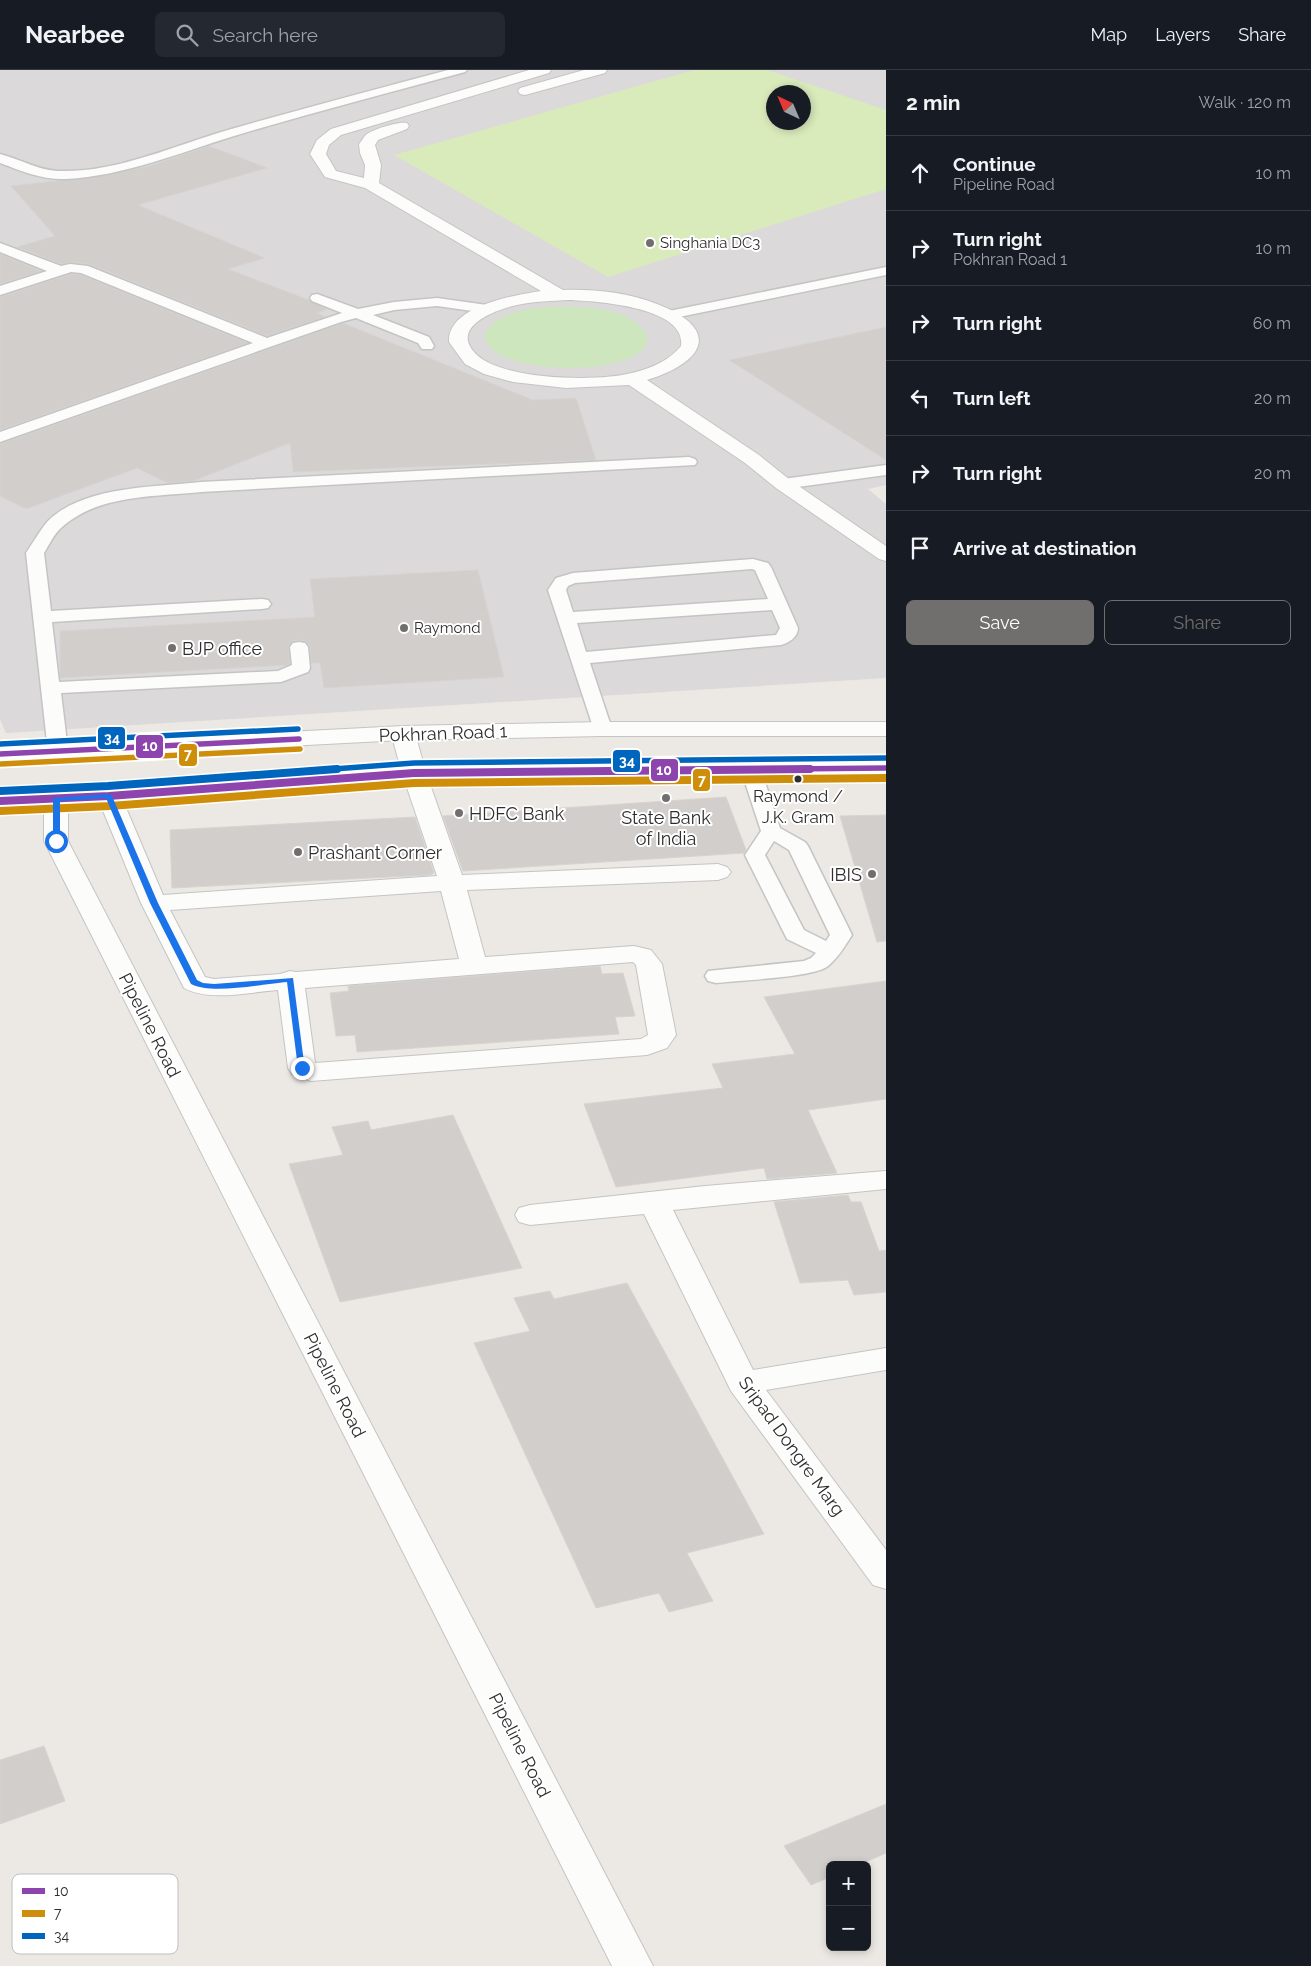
<!DOCTYPE html>
<meta charset="utf-8">
<style>
body{margin:0;font-family:Raleway,sans-serif;background:#242831;color:#f1f3f6}
.controls{position:absolute;right:15px;bottom:15px;display:grid;overflow:hidden;border-radius:8px;box-shadow:0 2px 8px #0003}
.controls button{width:45px;height:45px;display:grid;place-items:center;padding:0;border:0;border-bottom:1px solid #363941;background:#171b24;color:#f1f3f6;font:25px sans-serif}
.compass{position:absolute;left:766px;top:15px;width:45px;height:45px;border-radius:50%;background:#171b24;box-shadow:0 2px 8px #0003;rotate:316deg}
.stop{position:absolute;width:15px;height:15px;margin:-11px;border:4px solid #1a73e8;border-radius:50%;background:#fff}
.stop.end{background:#1a73e8;border-color:#fff;box-shadow:0 1px 5px #0008}
.list{margin:0;padding:0;list-style:none}
h2{display:flex;justify-content:space-between;align-items:center;height:65px;margin:0;padding:0 20px;font-size:21px}
h2 small{font-size:16px;font-weight:400;color:#9ea1a6}
.list li{display:grid;grid-template-columns:32px 1fr auto;gap:15px;align-items:center;box-sizing:border-box;height:75px;padding:0 20px;border-top:1px solid #363941}
.list b{display:block;font-size:19px;white-space:nowrap}
.list p{margin:0;font-size:16px;white-space:nowrap;color:#9ea1a6}
.list em{font-size:16px;font-style:normal;color:#9ea1a6}
.actions{display:flex;gap:10px;padding:15px 20px}
.actions a{flex:1;padding:11px 0;border:1px solid #706f6e;border-radius:8px;text-align:center;font-size:18px;color:#706f6e}
.actions .main{background:#706f6e;color:#fff}
.icon{flex:none;width:28px;height:28px;fill:none;stroke:currentColor;stroke-width:2;stroke-linecap:round;stroke-linejoin:round}
.map{position:relative;flex:none;width:886px;height:1896px;overflow:hidden}
header{display:flex;align-items:center;gap:30px;box-sizing:border-box;height:70px;padding:0 25px;background:#171b24;border-bottom:1px solid #363941}
header strong{font-size:24px}
nav{display:flex;gap:28px;margin-inline-start:auto;font-size:18px}
.search{width:350px;height:45px;background:#242831;display:flex;align-items:center;gap:12px;box-sizing:border-box;padding:0 18px;border-radius:8px;color:#9ea1a6;font-size:19px}
main{display:flex}
aside{flex:1;background:#171b24}
.map>svg:first-child{display:block}
.industrial{fill:#dcd9db;fill-rule:evenodd}
.green{fill:#cee6be}
.pitch{fill:#d9eabb;fill-rule:evenodd}
.building{fill:#d1cecb;stroke:#d7d4d0}
.lines{fill:none;stroke-linecap:round;stroke-linejoin:round}
.service-casing{stroke:#c5c4c5;stroke-width:3}
.minor-casing{stroke:#c5c4c5;stroke-width:2}
.tertiary-casing{stroke:#c5c4c5;stroke-width:2}
.secondary-casing{stroke:#c5c4c5;stroke-width:2}
.service{fill:#fcfcfb;fill-rule:evenodd}
.minor{fill:#fcfcfb;fill-rule:evenodd}
.tertiary{fill:#fcfcfb;fill-rule:evenodd}
.secondary{fill:#fcfcfb;fill-rule:evenodd}
.bus-1-far1-casing{stroke:#fff;stroke-width:9}
.bus-1-casing{stroke:#fff;stroke-width:11}
.bus-2-far1-casing{stroke:#fff;stroke-width:9}
.bus-2-casing{stroke:#fff;stroke-width:11}
.bus-3-far1-casing{stroke:#fff;stroke-width:9}
.bus-3-casing{stroke:#fff;stroke-width:11}
.bus-1-far1{stroke:#8e44ad;stroke-width:5.5}
.bus-1{stroke:#8e44ad;stroke-width:8}
.bus-2-far1{stroke:#cf8e09;stroke-width:5.5}
.bus-2{stroke:#cf8e09;stroke-width:8}
.bus-3-far1{stroke:#0065bd;stroke-width:5.5}
.bus-3{stroke:#0065bd;stroke-width:8}
.route{fill:#1a73e8}
.poi-dot{fill:#706f6e;stroke:#fff;stroke-width:2}
.bus-dot{fill:#2e2e2e;stroke:#fff;stroke-width:2}
.labels{text-anchor:middle;dominant-baseline:central;stroke-width:4;stroke-linejoin:round;paint-order:stroke}
.far-poi-label{font-size:15px;fill:#2e2e2e;stroke:#fff;text-anchor:start}
.bus-label{font-size:17px;fill:#2e2e2e;stroke:#fff}
.poi-label{font-size:18px;fill:#2e2e2e;stroke:#fff;text-anchor:start}
.street-label{font-size:18px;fill:#2e2e2e;stroke:#fff}
.key{fill:#fff;stroke:#c0c0c0;stroke-width:1}
.key-label{font-size:14px;fill:#2e2e2e}
.line-badge{stroke:#fff;stroke-width:2}
.badge-label{font-size:14px;text-anchor:middle;font-weight:bold;fill:#fff}
</style>
<header>
<strong>Nearbee</strong>
<div class="search"><svg class="icon" aria-label="search" viewBox="0 0 24 24"><circle cx="10" cy="10" r="6"/><path d="M15 15l6 6"/></svg>Search here</div>
<nav><a>Map</a><a>Layers</a><a>Share</a></nav>
</header>
<main>
<div class="map">
<svg width="886" height="1896" viewBox="0 0 886 1896">
<rect width="100%" height="100%" fill="#ece8e4"/>
<path class="industrial" d="M0,0H886V415L868,419L886,434V608L6,663L0,649ZM774,22H804V52H774Z"/>
<path class="green" d="M566,236C594,238 634,239 648,267C647,270 646,276 644,278C622,306 510,304 489,276C487,274 485,269 484,266C497,237 539,238 566,236Z"/>
<path class="pitch" d="M694,0H767L886,40V119L608,207L394,85ZM774,22H804V52H774Z"/>
<path class="building" d="M209,76L267,98L138,135L265,188L228,199L309,230L327,239L317,243L325,247L267,266L89,194L70,192L61,194L17,177L55,166L11,116L109,105L152,95Z
M0,184L41,201L0,214Z
M71,204L81,205L248,273L0,360V227Z
M343,253L533,330L576,328L596,390L293,402L290,373L193,411L168,413L137,398L26,439L0,426V374Z
M886,257V390L729,290Z
M478,500L504,607L324,618L320,593H311L310,576L305,571L299,570L293,571L288,576L290,594L288,595L60,608V561L315,547L310,509Z
M726,727L746,780L744,783L463,801L443,746Z
M886,745V871L877,872L840,746Z
M415,747L434,803L429,805L172,818L170,760Z
M600,896L602,904L623,903L635,946L615,947L619,964L357,982L355,965L336,966L330,923L349,921L348,916Z
M886,911V1029L808,1040L837,1103L767,1109L764,1098L616,1117L584,1034L723,1018L712,994L795,984L764,927Z
M453,1045L522,1198L340,1232L289,1094L343,1085L332,1057L368,1051L371,1060Z
M848,1125L851,1132H861L879,1181L886,1180V1222L854,1225L848,1210L800,1213L774,1132Z
M627,1213L764,1464L687,1483L713,1531L669,1542L659,1523L596,1538L474,1273L530,1261L514,1228L550,1221L554,1229Z
M44,1676L65,1731L0,1754V1690Z
M886,1734V1783L859,1795H830V1807L811,1815L784,1776Z"/>
<g class="lines">
<defs>
<path id="service" d="M448,0H467L465,2C388,23 311,43 234,66C179,83 124,106 66,109C43,110 21,101 0,93V84C20,89 37,100 58,101C116,103 173,76 228,60C301,39 374,20 448,0Z
M0,173L61,196L70,194L88,196L267,268L342,243L312,231L310,228L312,225L317,224L358,239L394,232L437,228L487,235L492,236L494,239L492,242L487,243L437,236L394,240L373,245L429,267L434,276L432,279H422L418,273L356,248L341,252L0,372V362L253,273L81,203L71,202L0,225V216L47,201L0,182Z
M886,197V205L669,249L664,248L662,245L664,242L669,241Z
M689,387L695,389L697,392L695,395L201,422C155,427 98,424 61,458C54,464 49,475 44,483L51,541L262,529L268,530L271,534L268,538L262,539L52,552L59,612L278,601L292,595L290,577L293,573L299,572L305,573L308,577L310,598L308,602L281,612L61,623L68,681L65,685L58,687L51,685L48,681L26,483C33,473 40,460 48,451C83,416 155,417 201,412Z
M886,395V405L783,419L777,417L775,414L777,411L783,409Z
M753,489L768,493L771,497L798,558C798,567 789,573 781,575L590,593L612,659L609,663L602,665L595,663L548,520L556,508L573,503ZM752,499L755,500L768,529L573,542L566,520L568,516L575,513ZM772,540L780,558L776,565L586,582L577,553Z
M751,694L758,696L761,700L780,758L805,772L808,776L852,865C845,876 838,888 828,896C813,908 738,910 716,913L708,911L705,906L708,901L804,891L811,888L816,883L787,869L745,785L761,761L741,700L744,696ZM774,771L789,780L830,865L826,871L804,860L765,785Z"/>
<path id="minor" d="M403,656L411,658L415,663L426,703L462,805L718,794L727,797L731,802L727,807L718,810L467,820L485,887L634,876L651,880L662,894L676,965L667,978L647,985L311,1011L292,1004L288,998L278,920C250,922 209,932 184,918L141,833L97,726L100,721L109,719L118,721L121,726L163,825L437,806L402,703L391,663L395,658ZM441,821L459,889L296,902L290,901L280,904L214,909L205,907L170,840ZM633,892L636,895L648,965L641,969L315,993L305,918Z
M56,722L65,724L68,729V771L653,1896H612L44,771V729L47,724Z
M886,1101V1119L673,1140L753,1300L886,1278V1300L766,1320L886,1480V1519L873,1515L731,1321L644,1144L530,1155L519,1152L515,1145L519,1138L530,1135L705,1116Z"/>
<path id="tertiary" d="M529,0H551L549,3L341,65L329,75L326,84L336,101L364,108L365,95L360,83L359,74C362,71 364,66 367,64C374,59 399,51 407,53L409,56L407,59L378,70L375,75L381,95L379,113L563,220C594,219 629,223 657,234C724,260 703,293 647,310L759,385L790,410L886,476V491L879,489L776,418L745,393L629,315L566,318L513,312L484,304L465,294L449,272C447,236 515,225 541,221L365,118L325,107L310,84L317,70L331,59ZM569,230C596,231 687,237 681,276C670,290 650,299 632,303C598,312 504,310 477,285C448,258 494,240 517,235C534,231 552,231 569,230Z
M584,0H607L605,3L525,25L520,24L518,21L520,18Z"/>
<path id="secondary" d="M602,652H886V666H602L403,670L0,691V677L403,656Z
M886,691V705L414,710L109,733L0,738V724L109,719L414,696Z"/>
</defs>
<use href="#service" class="service-casing"/>
<use href="#minor" class="minor-casing"/>
<use href="#tertiary" class="tertiary-casing"/>
<use href="#secondary" class="secondary-casing"/>
<use href="#service" class="service"/>
<use href="#minor" class="minor"/>
<use href="#tertiary" class="tertiary"/>
<use href="#secondary" class="secondary"/>
<defs>
<path id="bus-1-far1" d="M0,684L299,669
M692,700L886,698"/>
<path id="bus-1" d="M0,731L109,726L414,703L810,699"/>
<path id="bus-2-far1" d="M1,694L300,679"/>
<path id="bus-2" d="M0,741L110,736L414,713L886,708"/>
<path id="bus-3-far1" d="M0,674L298,659
M320,700L414,693L886,688"/>
<path id="bus-3" d="M0,721L108,716L337,699"/>
</defs>
<use href="#bus-1-far1" class="bus-1-far1-casing"/>
<use href="#bus-1" class="bus-1-casing"/>
<use href="#bus-2-far1" class="bus-2-far1-casing"/>
<use href="#bus-2" class="bus-2-casing"/>
<use href="#bus-3-far1" class="bus-3-far1-casing"/>
<use href="#bus-3" class="bus-3-casing"/>
<use href="#bus-1-far1" class="bus-1-far1"/>
<use href="#bus-1" class="bus-1"/>
<use href="#bus-2-far1" class="bus-2-far1"/>
<use href="#bus-2" class="bus-2"/>
<use href="#bus-3-far1" class="bus-3-far1"/>
<use href="#bus-3" class="bus-3"/>
</g>
<path class="route" d="M109,724L112,726L158,833L197,910L203,913L214,914L293,908L305,1000L298,998L287,912C262,914 212,925 191,914L150,833L106,728L60,731V771L53,772V728Z"/>
<g class="poi-dot">
<circle cx="650" cy="173" r="5"/>
<circle cx="404" cy="558" r="5"/>
<circle cx="172" cy="578" r="5"/>
<circle cx="666" cy="728" r="5"/>
<circle cx="459" cy="743" r="5"/>
<circle cx="298" cy="782" r="5"/>
<circle cx="872" cy="804" r="5"/>
</g>
<circle class="bus-dot" cx="798" cy="709" r="4.5"/>
<g class="labels">
<g class="far-poi-label">
<text x="660" y="173">Singhania DC3</text>
<text x="414" y="558">Raymond</text>
</g>
<g class="bus-label">
<text x="798" y="726">Raymond /<tspan x="798" dy="21">J.K. Gram</tspan></text>
</g>
<g class="poi-label">
<text x="182" y="578">BJP office</text>
<text x="469" y="743">HDFC Bank</text>
<text x="666" y="747" text-anchor="middle">State Bank<tspan x="666" dy="21">of India</tspan></text>
<text x="308" y="782">Prashant Corner</text>
<text x="862" y="804" text-anchor="end">IBIS</text>
</g>
<g class="street-label">
<text transform="translate(443 663) rotate(-2)">Pokhran Road 1</text>
<text transform="translate(150 955) rotate(63)">Pipeline Road</text>
<text transform="translate(335 1315) rotate(63)">Pipeline Road</text>
<text transform="translate(792 1376) rotate(54)">Sripad Dongre Marg</text>
<text transform="translate(520 1675) rotate(63)">Pipeline Road</text>
</g>
</g>
<rect x="12" y="1804" width="166" height="80" rx="8" class="key"/>
<rect x="22" y="1818" width="23" height="6" fill="#8e44ad"/>
<rect x="22" y="1840" width="23" height="7" fill="#cf8e09"/>
<rect x="22" y="1863" width="23" height="6" fill="#0065bd"/>
<g class="key-label">
<text x="54" y="1826">10</text>
<text x="54" y="1848">7</text>
<text x="54" y="1871">34</text>
</g>
<g class="line-badge">
<rect x="97" y="656" width="29" height="24" rx="5" fill="#0065bd"/>
<rect x="135" y="664" width="29" height="25" rx="5" fill="#8e44ad"/>
<rect x="178" y="673" width="20" height="24" rx="5" fill="#cf8e09"/>
<rect x="612" y="679" width="29" height="24" rx="5" fill="#0065bd"/>
<rect x="650" y="688" width="29" height="24" rx="5" fill="#8e44ad"/>
<rect x="692" y="698" width="19" height="24" rx="5" fill="#cf8e09"/>
</g>
<g class="badge-label">
<text x="112" y="673">34</text>
<text x="150" y="681">10</text>
<text x="188" y="689">7</text>
<text x="627" y="696">34</text>
<text x="664" y="705">10</text>
<text x="702" y="715">7</text>
</g>
</svg>
<div class="controls">
<button>+</button>
<button>−</button>
</div>
<svg class="compass" viewBox="-18 -18 36 36"><path d="M0-13l5 13h-10z" fill="#e53935"/><path d="M0 13l5-13h-10z" fill="#9ea1a6"/></svg>
<div class="stop" style="left:56px;top:771px"></div>
<div class="stop end" style="left:302px;top:998px"></div>
</div>
<aside>
<h2>2 min<small>Walk · 120 m</small></h2>
<ul class="list">
<li><svg class="icon" aria-label="ahead" viewBox="0 0 24 24"><path d="M12 20V5M6 11l6-6 6 6"/></svg><div><b>Continue</b><p>Pipeline Road</p></div><em>10 m</em></li>
<li><svg class="icon" aria-label="right" viewBox="0 0 24 24"><path d="M7 20v-9h11M14 6l5 5-5 5"/></svg><div><b>Turn right</b><p>Pokhran Road 1</p></div><em>10 m</em></li>
<li><svg class="icon" aria-label="right" viewBox="0 0 24 24"><path d="M7 20v-9h11M14 6l5 5-5 5"/></svg><div><b>Turn right</b></div><em>60 m</em></li>
<li><svg class="icon" aria-label="left" viewBox="0 0 24 24"><path d="M17 20v-9H6M10 6l-5 5 5 5"/></svg><div><b>Turn left</b></div><em>20 m</em></li>
<li><svg class="icon" aria-label="right" viewBox="0 0 24 24"><path d="M7 20v-9h11M14 6l5 5-5 5"/></svg><div><b>Turn right</b></div><em>20 m</em></li>
<li><svg class="icon" aria-label="arrive" viewBox="0 0 24 24"><path d="M6 21V4h12l-3 4 3 4H6"/></svg><div><b>Arrive at destination</b></div></li>
</ul>
<div class="actions"><a class="main">Save</a><a>Share</a></div>
</aside>
</main>
